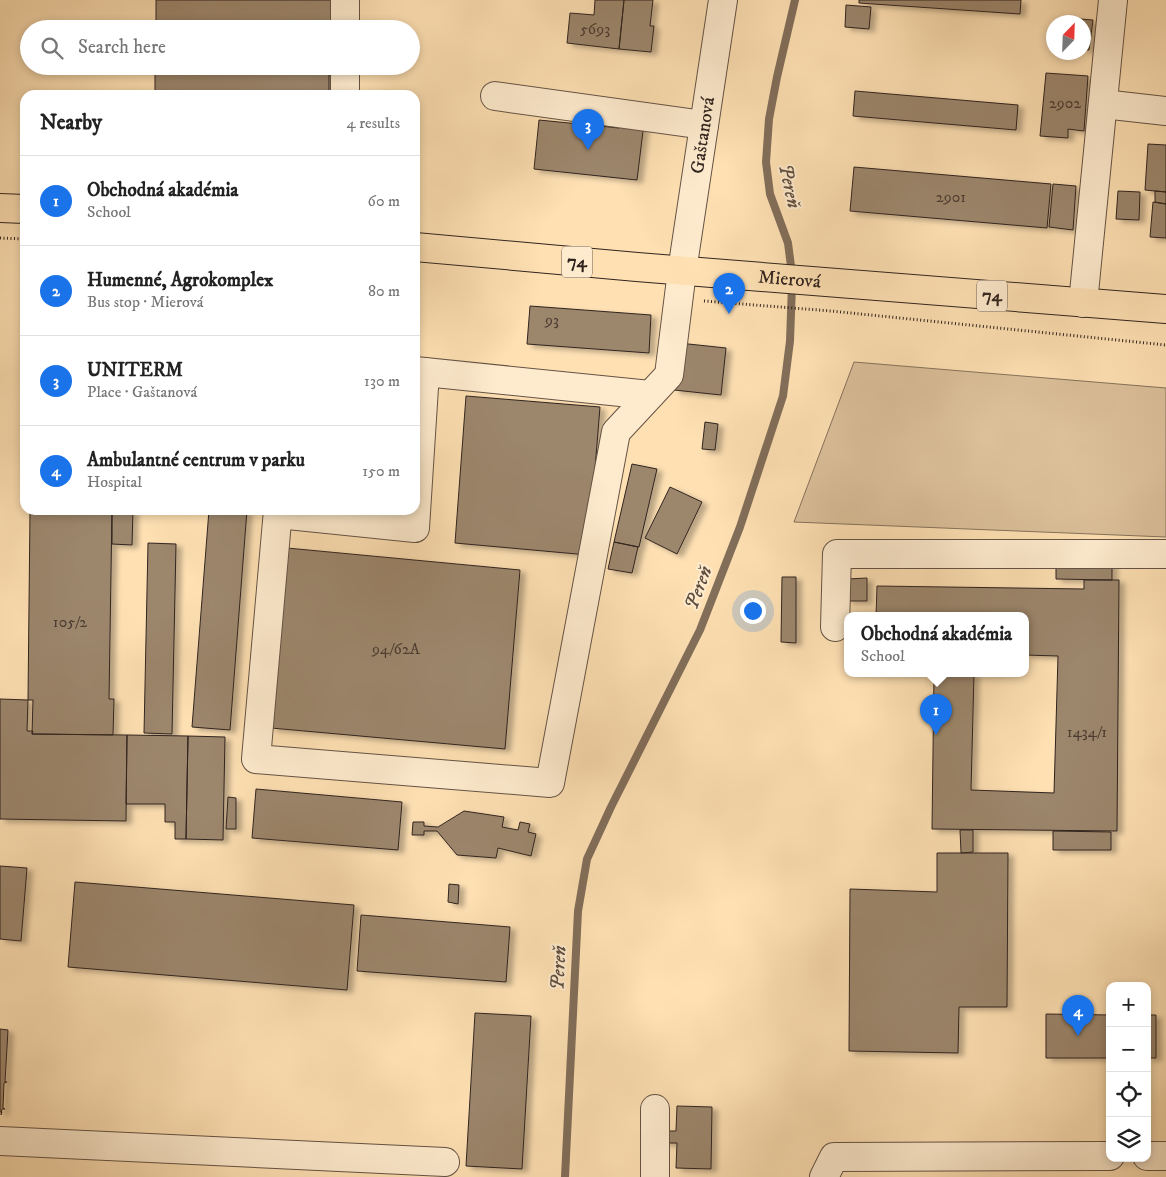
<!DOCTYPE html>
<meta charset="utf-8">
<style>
body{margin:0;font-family:"IM FELL DW Pica",serif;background:#f2f2f2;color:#222}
.controls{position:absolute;right:15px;bottom:15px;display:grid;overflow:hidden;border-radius:10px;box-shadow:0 2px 8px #0003}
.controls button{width:45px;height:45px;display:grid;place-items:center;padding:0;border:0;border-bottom:1px solid #e0e0e0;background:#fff;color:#222;font:25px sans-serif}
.compass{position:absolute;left:1046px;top:15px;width:45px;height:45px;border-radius:50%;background:#fff;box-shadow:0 2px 8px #0003;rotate:23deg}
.you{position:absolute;left:752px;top:610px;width:18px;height:18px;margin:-12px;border:4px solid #fff;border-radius:50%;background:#1a73e8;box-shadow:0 0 0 8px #1a73e833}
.badge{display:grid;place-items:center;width:32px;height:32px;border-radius:50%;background:#1a73e8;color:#fff;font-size:16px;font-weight:700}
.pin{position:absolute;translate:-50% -41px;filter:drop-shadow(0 1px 2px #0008)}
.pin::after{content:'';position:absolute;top:26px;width:18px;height:15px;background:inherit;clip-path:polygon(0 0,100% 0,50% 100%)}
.popup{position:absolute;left:844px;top:612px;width:185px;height:65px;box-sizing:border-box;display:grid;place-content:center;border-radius:10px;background:#fff;filter:drop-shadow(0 1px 4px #0005);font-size:16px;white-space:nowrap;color:#767676}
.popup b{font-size:19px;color:#222}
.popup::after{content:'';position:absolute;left:50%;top:100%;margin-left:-10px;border:10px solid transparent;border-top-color:#fff}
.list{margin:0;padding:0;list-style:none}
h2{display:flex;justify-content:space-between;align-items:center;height:65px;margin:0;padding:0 20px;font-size:21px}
h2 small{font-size:16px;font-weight:400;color:#767676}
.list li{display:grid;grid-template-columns:32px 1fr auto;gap:15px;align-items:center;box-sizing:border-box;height:90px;padding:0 20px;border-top:1px solid #e0e0e0}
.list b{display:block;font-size:19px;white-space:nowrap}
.list p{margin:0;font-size:16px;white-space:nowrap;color:#767676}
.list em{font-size:16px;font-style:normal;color:#767676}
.icon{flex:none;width:28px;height:28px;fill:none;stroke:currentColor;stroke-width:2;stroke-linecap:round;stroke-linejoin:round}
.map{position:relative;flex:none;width:1166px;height:1177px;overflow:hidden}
.search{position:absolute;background:#fff;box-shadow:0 2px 8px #0003;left:20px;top:20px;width:400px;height:55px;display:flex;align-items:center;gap:12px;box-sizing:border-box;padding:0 18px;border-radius:28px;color:#767676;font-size:19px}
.panel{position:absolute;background:#fff;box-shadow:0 2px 8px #0003;left:20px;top:90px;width:400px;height:425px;border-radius:15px}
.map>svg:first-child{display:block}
.green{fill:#dbc09a;stroke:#86725c}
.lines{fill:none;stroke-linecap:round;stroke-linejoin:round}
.stream{stroke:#826e5a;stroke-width:8}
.building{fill:#9c866c;stroke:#31241f;filter:url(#shadow)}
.minor-casing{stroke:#645344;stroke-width:30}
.major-casing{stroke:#31241f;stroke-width:30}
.path{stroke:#31241f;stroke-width:3;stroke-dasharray:1 2.5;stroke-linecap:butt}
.minor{stroke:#feebce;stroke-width:28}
.major{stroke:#fee0b3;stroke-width:28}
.labels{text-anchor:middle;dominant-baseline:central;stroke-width:4;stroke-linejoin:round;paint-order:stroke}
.number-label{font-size:16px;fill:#4c3c32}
.shield{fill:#feebce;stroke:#6e6054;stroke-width:1}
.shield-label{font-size:18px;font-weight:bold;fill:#31241f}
.street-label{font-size:19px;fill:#31241f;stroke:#feebce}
.water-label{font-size:20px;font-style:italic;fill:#604f41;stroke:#feebce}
</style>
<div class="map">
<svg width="1166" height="1177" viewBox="0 0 1166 1177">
<defs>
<filter id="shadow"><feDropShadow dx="5.5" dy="3" stdDeviation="2.5" flood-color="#0004"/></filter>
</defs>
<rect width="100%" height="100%" fill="#fee0b3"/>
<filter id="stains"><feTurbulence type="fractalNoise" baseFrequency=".004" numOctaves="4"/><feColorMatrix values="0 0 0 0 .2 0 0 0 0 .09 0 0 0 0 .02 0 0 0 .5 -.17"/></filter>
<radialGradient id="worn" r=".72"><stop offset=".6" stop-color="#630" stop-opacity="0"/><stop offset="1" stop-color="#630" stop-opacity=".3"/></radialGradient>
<path class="green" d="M854,362L1166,388V537L794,522Z"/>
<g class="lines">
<path class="stream" d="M792,274L788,243L770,194L766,162L769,119L777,77L795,0
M565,1177L578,911L587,859L611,807L700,630L740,527L783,396L790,341L792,285"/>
</g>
<path class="building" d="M156,0H335L334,29H156Z
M595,0H624L619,49L567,43L570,13L594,15Z
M624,0H653L650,26H654L651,52L619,49Z
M859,0H1021L1020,14L859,3Z
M846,5L871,7L869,29L845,27Z
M1067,18L1093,20L1089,50H1084V22H1067Z
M155,66H334V74L329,75V94L334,95H155Z
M1046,73L1088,76L1084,131L1068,129V138L1040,136Z
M855,91L1018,105L1016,130L853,116Z
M539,120L619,128L620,121L644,123L637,180L534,169Z
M1148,144L1166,145V192L1145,190Z
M854,167L1051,184L1047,228L850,211Z
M1053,184L1076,186L1073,230L1049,227Z
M1118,191L1140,192L1139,220L1116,219Z
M1155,191L1166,192V204L1155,202Z
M1153,202L1166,204V238L1150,237Z
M530,306L651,315L649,353L527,344Z
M679,343L726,348L721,395L674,390Z
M466,396L600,407L588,555L455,543Z
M705,422L718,424L715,450L702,449Z
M632,464L657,469L639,547L614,542Z
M670,487L702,502L677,554L645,538Z
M30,510H112L109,699H114L113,735L32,734L33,700H28Z
M112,510H133L132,545L112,544Z
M209,510H247L230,730L192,727Z
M614,542L638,547L632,573L608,569Z
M148,543L176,544L172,734L144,733Z
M287,548L520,570L505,749L271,728Z
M1056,559L1112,560V580L1056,579Z
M782,577H796V643L781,642Z
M867,578V601H847V579Z
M1084,580H1119L1117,831L932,829L934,674H974L971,790L1054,793L1058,656L1025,655V616H876L877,586L1084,589Z
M0,699L28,700L27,731H33L32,734L127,735L126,821L0,819Z
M127,735L188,736L186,839H175V822H165V804H126Z
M188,736L225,737L223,840L186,839Z
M256,789L402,802L398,850L252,838Z
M228,797L236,798V829H226Z
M464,811L504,817L502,827L518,830L520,822L530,824L528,832L536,834L531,856L498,848L496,858L457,855L437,831H424V835H412L413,822H424V826L438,827Z
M960,830H973V852L961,853Z
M1053,831L1111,832V850H1053Z
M937,853H1008L1007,1007H959L958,1053L849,1051L850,889L937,892Z
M0,866L27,868L21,941L0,939Z
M75,882L354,905L347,990L68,967Z
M449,884L459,885L458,904L448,902Z
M361,915L510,927L506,982L357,971Z
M475,1013L531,1016L522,1169L466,1166Z
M1046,1014L1110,1015V1058H1046Z
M1147,1015H1156V1058H1147Z
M0,1029L8,1030L5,1082H7L4,1083L3,1108L5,1109H2L1,1115L2,1112H0Z
M677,1106L712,1107L711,1169L676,1168L677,1143H663V1131H676Z"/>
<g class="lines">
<defs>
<g id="minor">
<path d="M345,29V0"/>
<path d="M345,95V66"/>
<path d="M495,96L704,125"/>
<path d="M1103,104L1166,111"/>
<path d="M1083,303L1113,0"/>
<path d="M415,371L650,395"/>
<path id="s1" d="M278,510L256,759L550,783L616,432L669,375L682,271L723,0"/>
<path d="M278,514L415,528L425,372"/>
<path d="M835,627L837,554H1166"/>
<path d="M0,1141L445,1162"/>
<path d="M1147,1156H1166"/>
<path d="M655,1177V1109"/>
<path d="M824,1177L834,1157L1110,1156"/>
</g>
<g id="major">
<path d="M0,208L25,209"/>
<path id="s2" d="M415,247L637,267L1166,309"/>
</g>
</defs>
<use href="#minor" class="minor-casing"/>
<use href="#major" class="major-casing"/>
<path class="path" d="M0,238L25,239
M704,301L831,311L1166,345"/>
<use href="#minor" class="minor"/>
<use href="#major" class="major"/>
</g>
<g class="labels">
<g class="number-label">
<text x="595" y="29">5693</text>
<text x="1065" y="103">2902</text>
<text x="951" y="197">2901</text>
<text x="552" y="320">93</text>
<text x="70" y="622">105/2</text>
<text x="396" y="649">94/62A</text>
<text x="1087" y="732">1434/1</text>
</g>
<g class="shield">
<rect x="562" y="246.5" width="30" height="31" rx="4"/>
<rect x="977" y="280.5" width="30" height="31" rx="4"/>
</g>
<g class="shield-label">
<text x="577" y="262">74</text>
<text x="992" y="296">74</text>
</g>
<g class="street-label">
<text stroke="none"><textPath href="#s1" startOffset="1222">Gaštanová</textPath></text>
<text stroke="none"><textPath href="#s2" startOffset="376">Mierová</textPath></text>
</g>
<g class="water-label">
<text transform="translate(789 186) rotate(78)">Pereň</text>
<text transform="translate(699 588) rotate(-69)">Pereň</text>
<text transform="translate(559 968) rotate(-87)">Pereň</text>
</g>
</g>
<rect width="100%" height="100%" filter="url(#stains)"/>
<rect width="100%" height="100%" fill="url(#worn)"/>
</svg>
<div class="controls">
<button>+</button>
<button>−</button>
<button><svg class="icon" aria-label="locate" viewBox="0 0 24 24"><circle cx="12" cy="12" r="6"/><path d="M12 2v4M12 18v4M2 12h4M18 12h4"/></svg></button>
<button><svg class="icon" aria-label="layers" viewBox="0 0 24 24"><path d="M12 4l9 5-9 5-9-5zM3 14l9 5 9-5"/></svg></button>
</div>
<svg class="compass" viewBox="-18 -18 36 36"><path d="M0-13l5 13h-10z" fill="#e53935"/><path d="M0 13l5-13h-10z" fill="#767676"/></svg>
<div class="you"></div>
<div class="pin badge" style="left:936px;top:735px">1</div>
<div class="popup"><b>Obchodná akadémia</b>School</div>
<div class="pin badge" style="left:729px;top:314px">2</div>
<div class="pin badge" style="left:588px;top:150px">3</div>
<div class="pin badge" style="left:1078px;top:1036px">4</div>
<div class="search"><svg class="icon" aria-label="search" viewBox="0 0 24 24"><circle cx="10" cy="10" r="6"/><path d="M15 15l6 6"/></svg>Search here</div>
<section class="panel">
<h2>Nearby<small>4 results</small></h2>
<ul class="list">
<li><span class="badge">1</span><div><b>Obchodná akadémia</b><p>School</p></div><em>60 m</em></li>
<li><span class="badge">2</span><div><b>Humenné, Agrokomplex</b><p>Bus stop · Mierová</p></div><em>80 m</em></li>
<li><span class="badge">3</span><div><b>UNITERM</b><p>Place · Gaštanová</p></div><em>130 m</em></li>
<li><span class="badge">4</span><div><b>Ambulantné centrum v parku</b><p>Hospital</p></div><em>150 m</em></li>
</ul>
</section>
</div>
